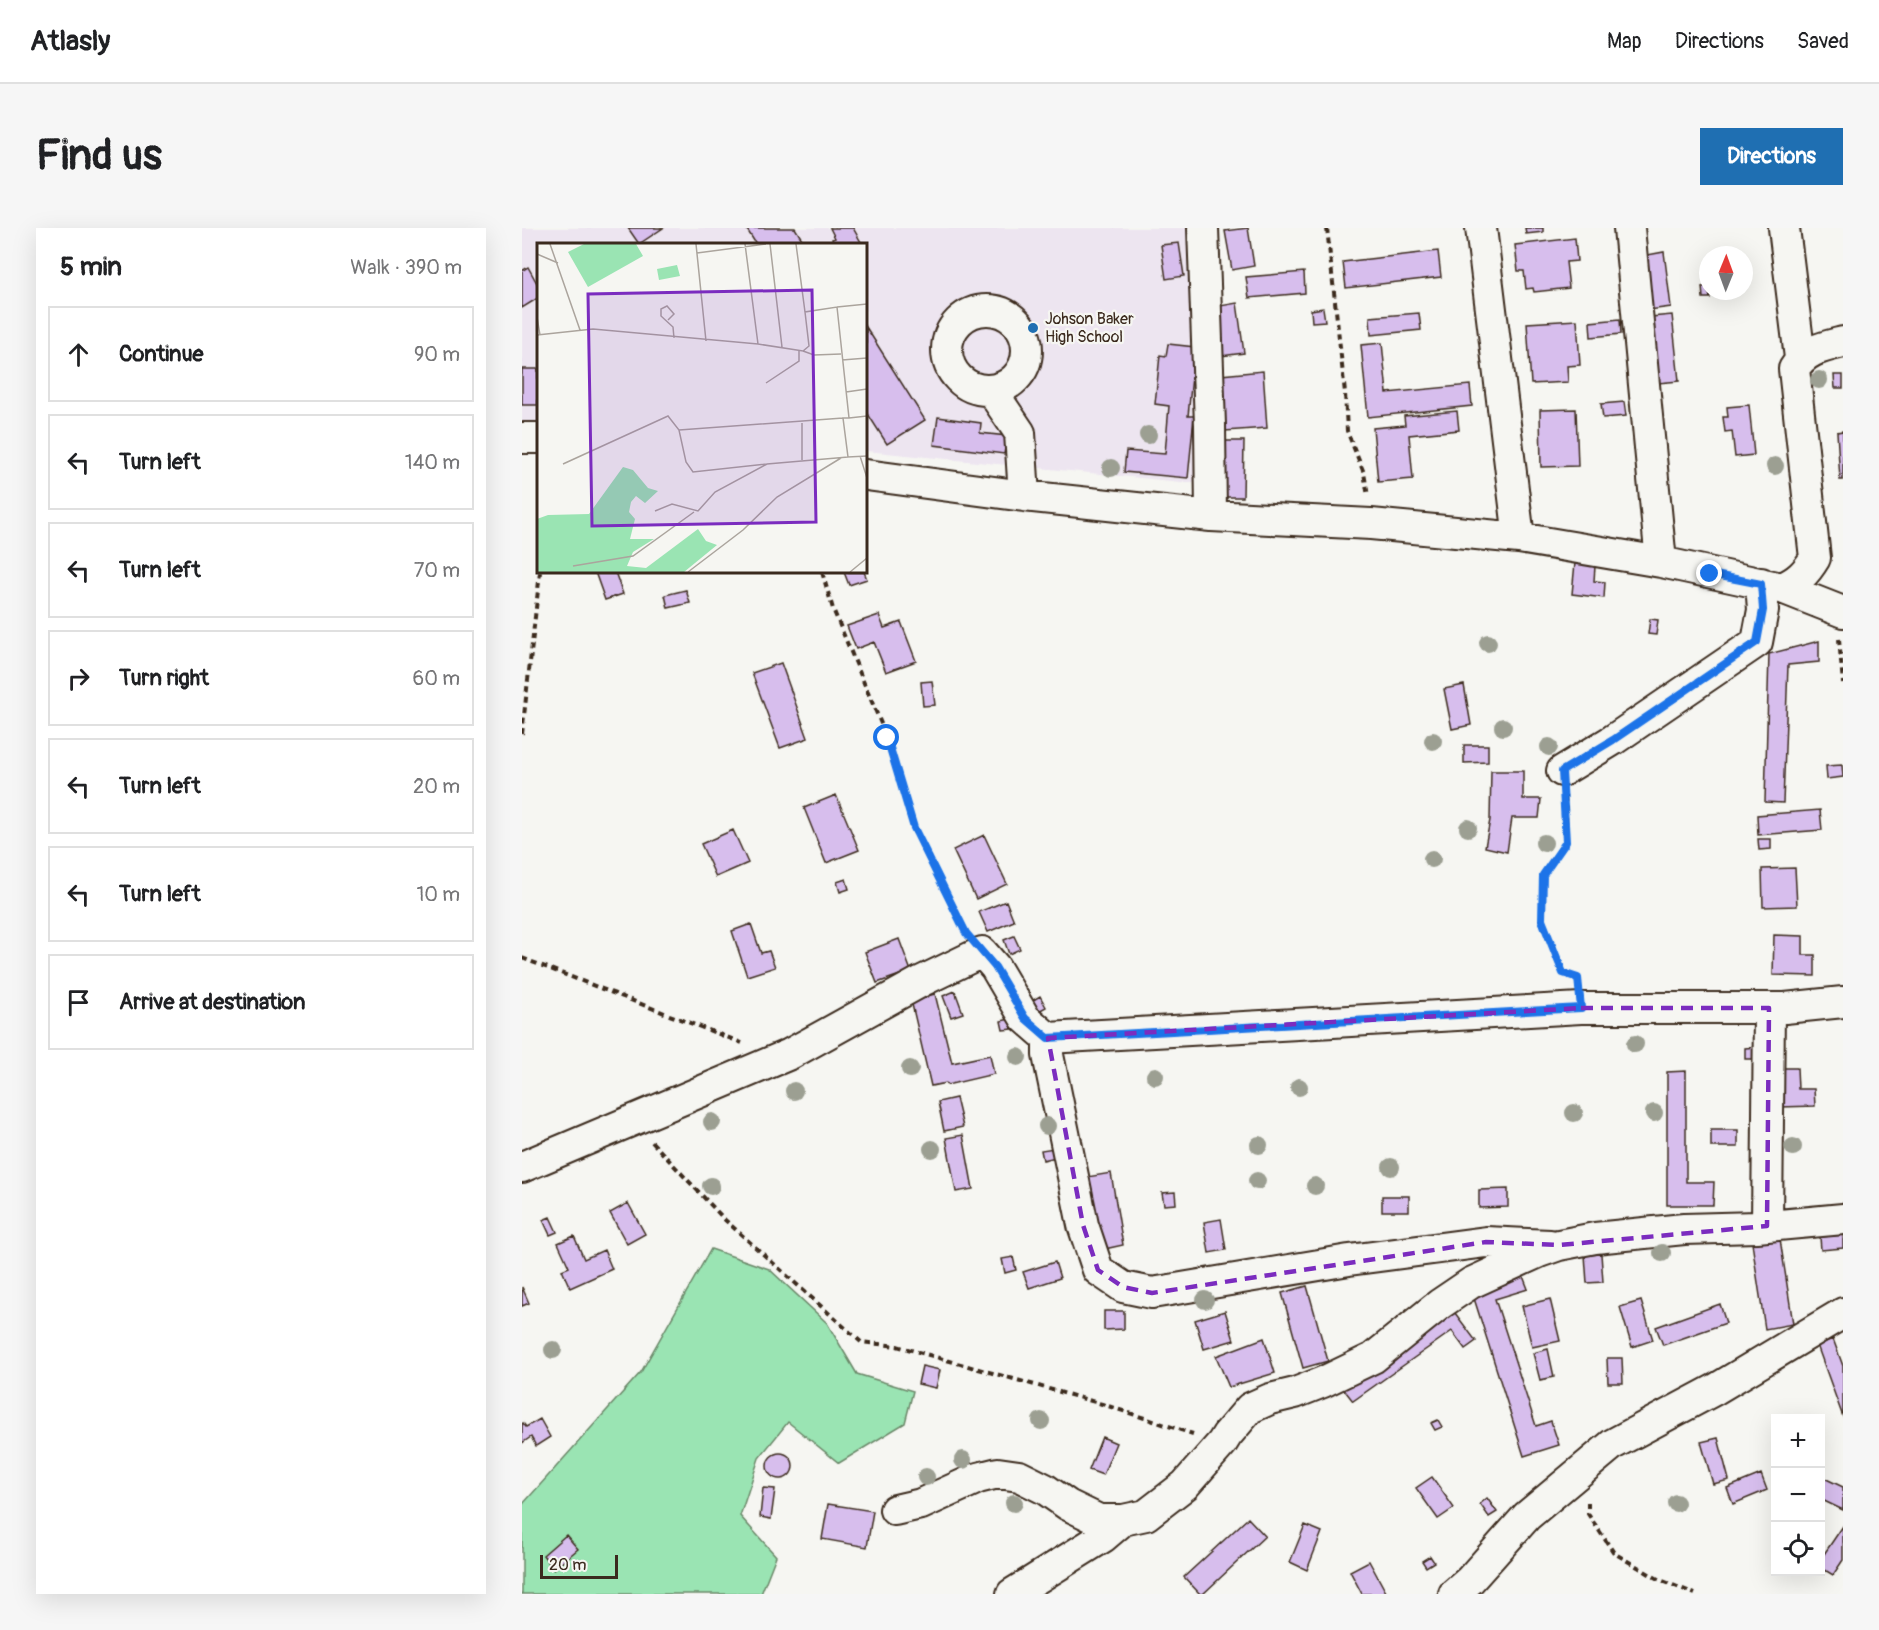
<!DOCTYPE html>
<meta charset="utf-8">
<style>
body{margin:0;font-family:Pangolin,sans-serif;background:#f6f6f6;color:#202124}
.controls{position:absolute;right:18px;bottom:18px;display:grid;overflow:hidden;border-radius:0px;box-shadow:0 6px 24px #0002}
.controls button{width:54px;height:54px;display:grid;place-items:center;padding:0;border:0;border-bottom:2px solid #e0e0e0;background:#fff;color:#202124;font:30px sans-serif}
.compass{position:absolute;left:1177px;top:18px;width:54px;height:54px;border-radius:50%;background:#fff;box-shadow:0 6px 24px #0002;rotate:1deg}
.scale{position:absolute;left:18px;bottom:15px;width:78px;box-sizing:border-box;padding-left:6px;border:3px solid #3b2a1e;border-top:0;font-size:16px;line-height:21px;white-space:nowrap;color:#3b2a1e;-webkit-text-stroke:4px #f6f6f2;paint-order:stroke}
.stop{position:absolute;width:18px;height:18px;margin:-14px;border:4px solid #1a73e8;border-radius:50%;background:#fff}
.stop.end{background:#1a73e8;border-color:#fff;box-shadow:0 2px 6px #0008}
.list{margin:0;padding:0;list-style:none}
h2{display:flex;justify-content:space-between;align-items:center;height:78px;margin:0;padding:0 24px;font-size:26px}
h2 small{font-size:20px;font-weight:400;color:#757577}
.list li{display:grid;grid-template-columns:39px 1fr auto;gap:18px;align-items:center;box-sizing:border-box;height:96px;margin:0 12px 12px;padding:0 12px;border:2px solid #e0e0e0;border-radius:0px}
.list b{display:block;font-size:22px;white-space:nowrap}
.list em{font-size:20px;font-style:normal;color:#757577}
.icon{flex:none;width:33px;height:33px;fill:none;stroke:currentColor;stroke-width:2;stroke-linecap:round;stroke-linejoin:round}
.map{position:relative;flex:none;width:1321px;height:1366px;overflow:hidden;border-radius:0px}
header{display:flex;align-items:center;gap:36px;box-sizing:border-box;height:84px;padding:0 30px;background:#fff;border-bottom:2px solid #e0e0e0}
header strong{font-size:28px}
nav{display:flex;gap:33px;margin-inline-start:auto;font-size:21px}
.intro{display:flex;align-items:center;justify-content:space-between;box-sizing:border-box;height:144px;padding:0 36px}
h1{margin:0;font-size:42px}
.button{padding:15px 27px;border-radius:0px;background:#1f6fb2;color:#fff;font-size:21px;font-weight:700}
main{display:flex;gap:36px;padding:0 36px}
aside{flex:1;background:#fff;border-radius:0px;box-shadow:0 6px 24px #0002}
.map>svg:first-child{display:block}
.built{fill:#ede5f0}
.green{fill:#9ae4b3;stroke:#6a8768;stroke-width:1.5}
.building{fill:#d7beed;stroke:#3b2a1e;stroke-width:1.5}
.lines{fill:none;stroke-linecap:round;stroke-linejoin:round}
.minor-casing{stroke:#3b2a1e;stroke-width:34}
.path{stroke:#3b2a1e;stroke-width:4;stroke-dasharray:6 4.5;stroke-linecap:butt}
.minor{stroke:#f6f6f2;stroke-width:30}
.tree{fill:#9c9f92}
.route{stroke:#1a73e8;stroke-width:8}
.marked{fill:none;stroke:#7b2cbf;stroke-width:4.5;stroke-dasharray:12 8;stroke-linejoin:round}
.poi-dot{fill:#1f6fb2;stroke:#f6f6f2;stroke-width:2}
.labels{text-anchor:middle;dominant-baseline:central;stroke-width:4.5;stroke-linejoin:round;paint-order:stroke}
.poi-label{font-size:16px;fill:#3b2a1e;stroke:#f6f6f2;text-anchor:start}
.inset-road{fill:none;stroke:#aba49d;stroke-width:1.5}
.view{fill:#7b2cbf;fill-opacity:0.15;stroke:#7b2cbf;stroke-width:3}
.inset-edge{fill:none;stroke:#3b2a1e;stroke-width:3}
</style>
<header>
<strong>Atlasly</strong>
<nav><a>Map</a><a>Directions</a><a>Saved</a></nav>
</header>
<div class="intro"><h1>Find us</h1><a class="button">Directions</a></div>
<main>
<aside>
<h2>5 min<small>Walk · 390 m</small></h2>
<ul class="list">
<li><svg class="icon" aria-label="ahead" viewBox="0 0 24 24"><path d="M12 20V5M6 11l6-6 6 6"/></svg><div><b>Continue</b></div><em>90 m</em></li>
<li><svg class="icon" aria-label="left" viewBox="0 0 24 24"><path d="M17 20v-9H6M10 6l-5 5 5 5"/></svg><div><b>Turn left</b></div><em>140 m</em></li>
<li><svg class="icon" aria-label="left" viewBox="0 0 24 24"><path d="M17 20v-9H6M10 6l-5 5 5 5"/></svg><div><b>Turn left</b></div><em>70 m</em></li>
<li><svg class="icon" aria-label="right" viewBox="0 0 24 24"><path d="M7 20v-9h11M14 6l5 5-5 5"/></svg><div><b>Turn right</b></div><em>60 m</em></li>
<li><svg class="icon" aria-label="left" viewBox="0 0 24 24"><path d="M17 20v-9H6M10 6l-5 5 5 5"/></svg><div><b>Turn left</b></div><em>20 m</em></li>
<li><svg class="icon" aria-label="left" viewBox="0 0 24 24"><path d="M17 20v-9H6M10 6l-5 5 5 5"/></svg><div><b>Turn left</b></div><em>10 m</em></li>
<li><svg class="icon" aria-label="arrive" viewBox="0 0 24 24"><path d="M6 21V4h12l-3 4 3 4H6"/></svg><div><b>Arrive at destination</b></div></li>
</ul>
</aside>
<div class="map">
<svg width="1321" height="1366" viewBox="0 0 1321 1366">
<rect width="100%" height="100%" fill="#f6f6f2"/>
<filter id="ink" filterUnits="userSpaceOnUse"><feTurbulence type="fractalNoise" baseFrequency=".0167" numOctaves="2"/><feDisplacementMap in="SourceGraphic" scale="12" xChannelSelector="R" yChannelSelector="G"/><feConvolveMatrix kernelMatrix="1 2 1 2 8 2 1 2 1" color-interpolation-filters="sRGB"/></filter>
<g filter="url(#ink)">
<path class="built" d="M0,0H666L672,70L679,256L344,223V16H16V195L0,194Z"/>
<path class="green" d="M189,1021L247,1041L305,1095L335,1146L391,1163L383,1195L317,1235L266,1194L237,1230L218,1288L254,1328L239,1366H0V1277L119,1144Z"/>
<path class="building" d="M106,0H141L117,16Z
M224,0H273L283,16H234Z
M308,0H331L340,16H312L310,11L313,10Z
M726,0L732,38L710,42L703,3Z
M1003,0H1021V4L1004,6Z
M1053,10L1055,33L1044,34L1047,60L1012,64L1011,60L1004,61L1002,43H996L993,17Z
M657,15L662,48L644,51L639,17Z
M916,23L919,49L824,60L821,34Z
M1142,24L1149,79L1127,82L1120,28Z
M6,39L16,57V70L0,80V43Z
M782,44L783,65L727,70L724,49Z
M1186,58L1188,70H1181L1180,59Z
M715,75L722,125L699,128L692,79Z
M801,80L803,93L790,94L789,82Z
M897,85L899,102L849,107L848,89Z
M1150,87L1157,153L1136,155L1129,89Z
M1098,91L1099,106L1069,109L1068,94Z
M1055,92L1058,137L1045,138L1046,154L1009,156L1005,95Z
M344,99L403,192L365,216L344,183Z
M860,115L865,165L948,157L950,178L846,189L839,117Z
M646,116L673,119L666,188H672L666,250L602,244L604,223L643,226L647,178L633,176L638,127L644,128Z
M0,141H16V177H0Z
M741,143L745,200L703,203L699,147Z
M1312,147H1321V160H1313Z
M1102,174L1104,188L1081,190L1079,176Z
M1227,177L1232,227L1213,229L1210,203L1203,204L1201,189H1206L1205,179Z
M1054,181L1056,238L1019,239L1018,182Z
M935,183L937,202L887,207L891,251L856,254L851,200L883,197L882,188Z
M416,189L459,195L458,205L485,208L482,226L412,217Z
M1321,203V252H1318L1315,204Z
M703,213H722L721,269H703Z
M1053,335L1073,338L1072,353L1083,354L1082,370L1050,366Z
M73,344H93L101,366L83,372Z
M322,344H342L345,351L327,357Z
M164,362L168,375L146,380L143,367Z
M357,387L362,400L379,394L394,433L364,444L352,414L334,421L325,398Z
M1128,391L1136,392L1134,407L1126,406Z
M1297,413V434L1266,437L1261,575L1243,574L1247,426Z
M259,435L286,510L258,520L230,445Z
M410,453L413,477L401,478L399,454Z
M942,457L949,497L930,501L922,461Z
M942,517H966V534L942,535Z
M1320,537L1321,549L1305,551L1304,538Z
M969,543H1001V571H1019L1017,590H990L985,624L963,619L968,592Z
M314,567L337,622L304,635L282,580Z
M1298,582L1300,602L1236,607L1235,587Z
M211,602L226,635L194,649L179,616Z
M462,607L485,656L454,671L431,622Z
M1236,611H1249V621L1237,622Z
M1273,640L1275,678L1241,679L1240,641Z
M324,651L327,661L318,664L315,654Z
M484,673L492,693L466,704L457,684Z
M229,696L239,725L247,723L253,739L225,748L210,703Z
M1252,707L1281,708V727H1293V748L1251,747Z
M492,708L498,721L487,726L482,712Z
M377,711L389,743L355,755L343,724Z
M433,763L441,785L429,789L421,768Z
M413,766L430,835L468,827L472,846L425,857L424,855L409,858L389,772Z
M518,768L524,779L515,784L508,774Z
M488,791L490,801L481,802L479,793Z
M1235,819V831H1223V820Z
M1257,840H1275L1276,861H1292L1293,878L1258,879Z
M1164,843V954H1192L1191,977H1145V844Z
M434,870L441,899L422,903L416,874Z
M1189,902H1216V919H1189Z
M441,907L451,961L434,964L424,910Z
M532,920L534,929L521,932L519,922Z
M589,945L601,1017L578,1022L565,949Z
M986,961V979L957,980V962Z
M653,964L654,976L642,977L640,965Z
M860,968H887V983H860Z
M106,975L123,1006L105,1016L88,985Z
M28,989L35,1004L28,1007L21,992Z
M699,991L704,1022L687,1025L682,994Z
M1321,1007V1020L1299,1022L1298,1009Z
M52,1008L62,1031L82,1022L90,1041L48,1060L40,1042L47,1039L36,1015Z
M1258,1011L1271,1096L1243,1101L1230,1015Z
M1079,1026L1081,1054L1065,1055L1063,1027Z
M491,1029L494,1042L483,1045L480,1031Z
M533,1034L538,1050L507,1060L501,1044Z
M1001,1048L1006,1061L973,1071L1014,1198L1029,1193L1037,1217L1002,1228L950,1064Z
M785,1058L806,1133L781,1140L760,1065Z
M0,1059L7,1075L0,1078Z
M1028,1071L1038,1113L1010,1119L1000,1078Z
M1119,1073L1131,1112L1110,1119L1098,1079Z
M1198,1076L1204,1095L1141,1117L1134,1099Z
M930,1081L954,1113L943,1121L930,1103L831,1173L820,1159Z
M582,1083H602V1101L582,1102Z
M703,1083L712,1112L682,1121L673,1092Z
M742,1110L753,1145L707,1159L694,1128Z
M1311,1111L1321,1138V1189L1295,1117Z
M1026,1121L1032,1149L1018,1152L1011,1125Z
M1085,1130H1100L1101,1155H1086Z
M400,1138L418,1142L414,1160L396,1156Z
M18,1191L28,1209L14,1218L9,1209L0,1215V1196L1,1195L4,1199Z
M916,1192L920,1199L913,1202L909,1195Z
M580,1209L594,1215L581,1247L567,1242Z
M1196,1210L1207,1252L1191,1256L1179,1214Z
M245 1238a13 13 0 1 1 26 0a13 13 0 1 1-26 0Z
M1239,1246L1245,1262L1211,1276L1205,1260Z
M1298,1248L1321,1259V1282L1298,1271Z
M910,1249L932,1280L916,1291L894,1260Z
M241,1260L253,1261L249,1291L238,1289Z
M965,1270L975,1284L967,1289L958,1276Z
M306,1276L351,1283L345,1319L300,1311Z
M726,1290L743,1308L681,1366H678L662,1349Z
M783,1297L800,1304L785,1342L768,1334Z
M1321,1298V1332L1311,1347L1298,1339V1332Z
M44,1307L56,1321L32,1341L21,1327Z
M908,1328L912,1334L904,1339L900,1333Z
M847,1333L865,1366H840L828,1343Z"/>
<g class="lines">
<defs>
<path id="minor" d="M681,0L688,197L689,288
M959,0L997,310
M1107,0L1139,334
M1262,0L1278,130
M425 122a40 40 0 1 1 80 0a40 40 0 1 1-80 0Z
M469,162L498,205L502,268
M0,210H16
M344,247L502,268L689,288L849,296L997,310L1139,334L1260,360C1276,353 1284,345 1293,330L1272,141C1283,122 1301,119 1321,114
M1260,360L1321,384
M1040,543L1091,512L1235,414L1241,382L1239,355
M526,810V827L561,997L576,1042L601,1059L630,1065L827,1032L964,1014L1028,1017
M0,939L268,826L400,753L460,724L473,739L503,790L526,810L1059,780H1263L1321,774
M1245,998L1247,780
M373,1282L399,1276L456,1250L476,1245L497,1248L523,1261L546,1277L577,1292H601L624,1287L663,1257L700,1215L705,1207L728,1180L748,1171L773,1165L801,1154L851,1130L918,1076L949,1055L1017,1024L1037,1017L1073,1010L1162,1001L1235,999L1321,991
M490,1366L581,1309L601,1292
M932,1366L948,1352L1005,1288L1091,1216L1194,1161L1321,1085"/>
</defs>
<use href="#minor" class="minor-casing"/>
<path class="path" d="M805,0L823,165L825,203L842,245L846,268
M300,344L311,381L365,510L392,600L442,701
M1317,411L1321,455
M0,506L18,344
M1043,568L1044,613L1021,647L1020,692L1041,745L1056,750V752
M0,730L220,815
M130,914L203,992L339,1114L375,1118L580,1176L671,1206
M1066,1274V1286L1092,1325L1136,1351L1173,1366"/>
<use href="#minor" class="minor"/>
</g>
<g class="tree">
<circle cx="1297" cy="152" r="9"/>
<circle cx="626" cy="207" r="9"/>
<circle cx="1253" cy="238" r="9"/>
<circle cx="589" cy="240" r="9"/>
<circle cx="966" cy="415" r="9"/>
<circle cx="981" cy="499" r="9"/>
<circle cx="911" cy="513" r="9"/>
<circle cx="1027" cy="519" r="9"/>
<circle cx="946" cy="600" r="9"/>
<circle cx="1022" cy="615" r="9"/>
<circle cx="910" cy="631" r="9"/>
<circle cx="1113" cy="816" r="9"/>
<circle cx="496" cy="829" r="9"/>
<circle cx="388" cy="841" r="9"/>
<circle cx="633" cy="848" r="9"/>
<circle cx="777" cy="859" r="9"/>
<circle cx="272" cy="863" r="9"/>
<circle cx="1052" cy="885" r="9"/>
<circle cx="1132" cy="885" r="9"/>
<circle cx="190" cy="894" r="9"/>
<circle cx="525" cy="898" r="9"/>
<circle cx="737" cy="917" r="9"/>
<circle cx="1271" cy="919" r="9"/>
<circle cx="410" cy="921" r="9"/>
<circle cx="869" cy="939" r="9"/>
<circle cx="735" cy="953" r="9"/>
<circle cx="189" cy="958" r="9"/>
<circle cx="793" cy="958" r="9"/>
<circle cx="1140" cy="1025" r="9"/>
<circle cx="683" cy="1072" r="9"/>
<circle cx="31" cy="1122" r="9"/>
<circle cx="519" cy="1193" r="9"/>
<circle cx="441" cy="1232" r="9"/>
<circle cx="404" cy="1249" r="9"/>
<circle cx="492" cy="1275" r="9"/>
<circle cx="1154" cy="1275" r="9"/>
</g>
</g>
<g class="lines" filter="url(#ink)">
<path class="route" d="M365,510L392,600L444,705L473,739L503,790L526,810L1059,780L1056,750L1041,745L1020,692L1021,647L1044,614L1040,543L1091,512L1235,414L1241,382L1239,356L1188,346"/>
</g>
<path class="marked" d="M1059,780H1247L1245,998L1037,1017L964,1014L630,1065L601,1059L576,1042L561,997L526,810Z"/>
<circle class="poi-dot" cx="511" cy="100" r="6"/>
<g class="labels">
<g class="poi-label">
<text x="523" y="91">Johson Baker<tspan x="523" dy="18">High School</tspan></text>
</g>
</g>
<g transform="translate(15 15)">
<rect width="330" height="330" fill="#f6f6f2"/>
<path d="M47,1H99L106,13L51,44L31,9ZM140,22L143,33L122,37L120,26ZM86,224L96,227L111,245L121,248L108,260L99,253L94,259L92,269L98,276L93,296H117L96,309L90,323L109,325L161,286L169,298L180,302L147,329H0V276L11,272L52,271Z" fill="#9ae4b3"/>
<path class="inset-road" d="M13,1L43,87M159,1L169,98M208,1L221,101M233,1L245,104M259,1L268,69M160,10L229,1M0,11L21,20M300,64L330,61M0,74L3,92M131,77L137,71L130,63L124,66V73L136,84L137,95M0,92L56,86L221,101L266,108L272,103L268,69L300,64L312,175H306L311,214L330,213M266,108L277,112L304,111M305,117L330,115M229,140L262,118V108M309,149L330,146M312,175L330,173M265,180V217M142,187L306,175M323,213L330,235M26,221L131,173L142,187L149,219L156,229L230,221M118,268L135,261L161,268L178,249L230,221L311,214M36,323L96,313L157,269M151,329L206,287L240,254L304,215M313,329L330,315"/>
<path class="view" d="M275,47L279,279L55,283L51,51Z"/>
<rect width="330" height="330" class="inset-edge"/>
</g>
</svg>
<div class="controls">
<button>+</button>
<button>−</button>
<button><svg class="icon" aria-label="locate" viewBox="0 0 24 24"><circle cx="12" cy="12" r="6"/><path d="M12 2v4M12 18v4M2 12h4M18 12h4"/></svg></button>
</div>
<svg class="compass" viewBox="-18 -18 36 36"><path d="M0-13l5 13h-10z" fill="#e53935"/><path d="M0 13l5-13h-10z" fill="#757577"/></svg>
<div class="scale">20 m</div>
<div class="stop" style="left:365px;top:510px"></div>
<div class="stop end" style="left:1188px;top:346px"></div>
</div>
</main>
